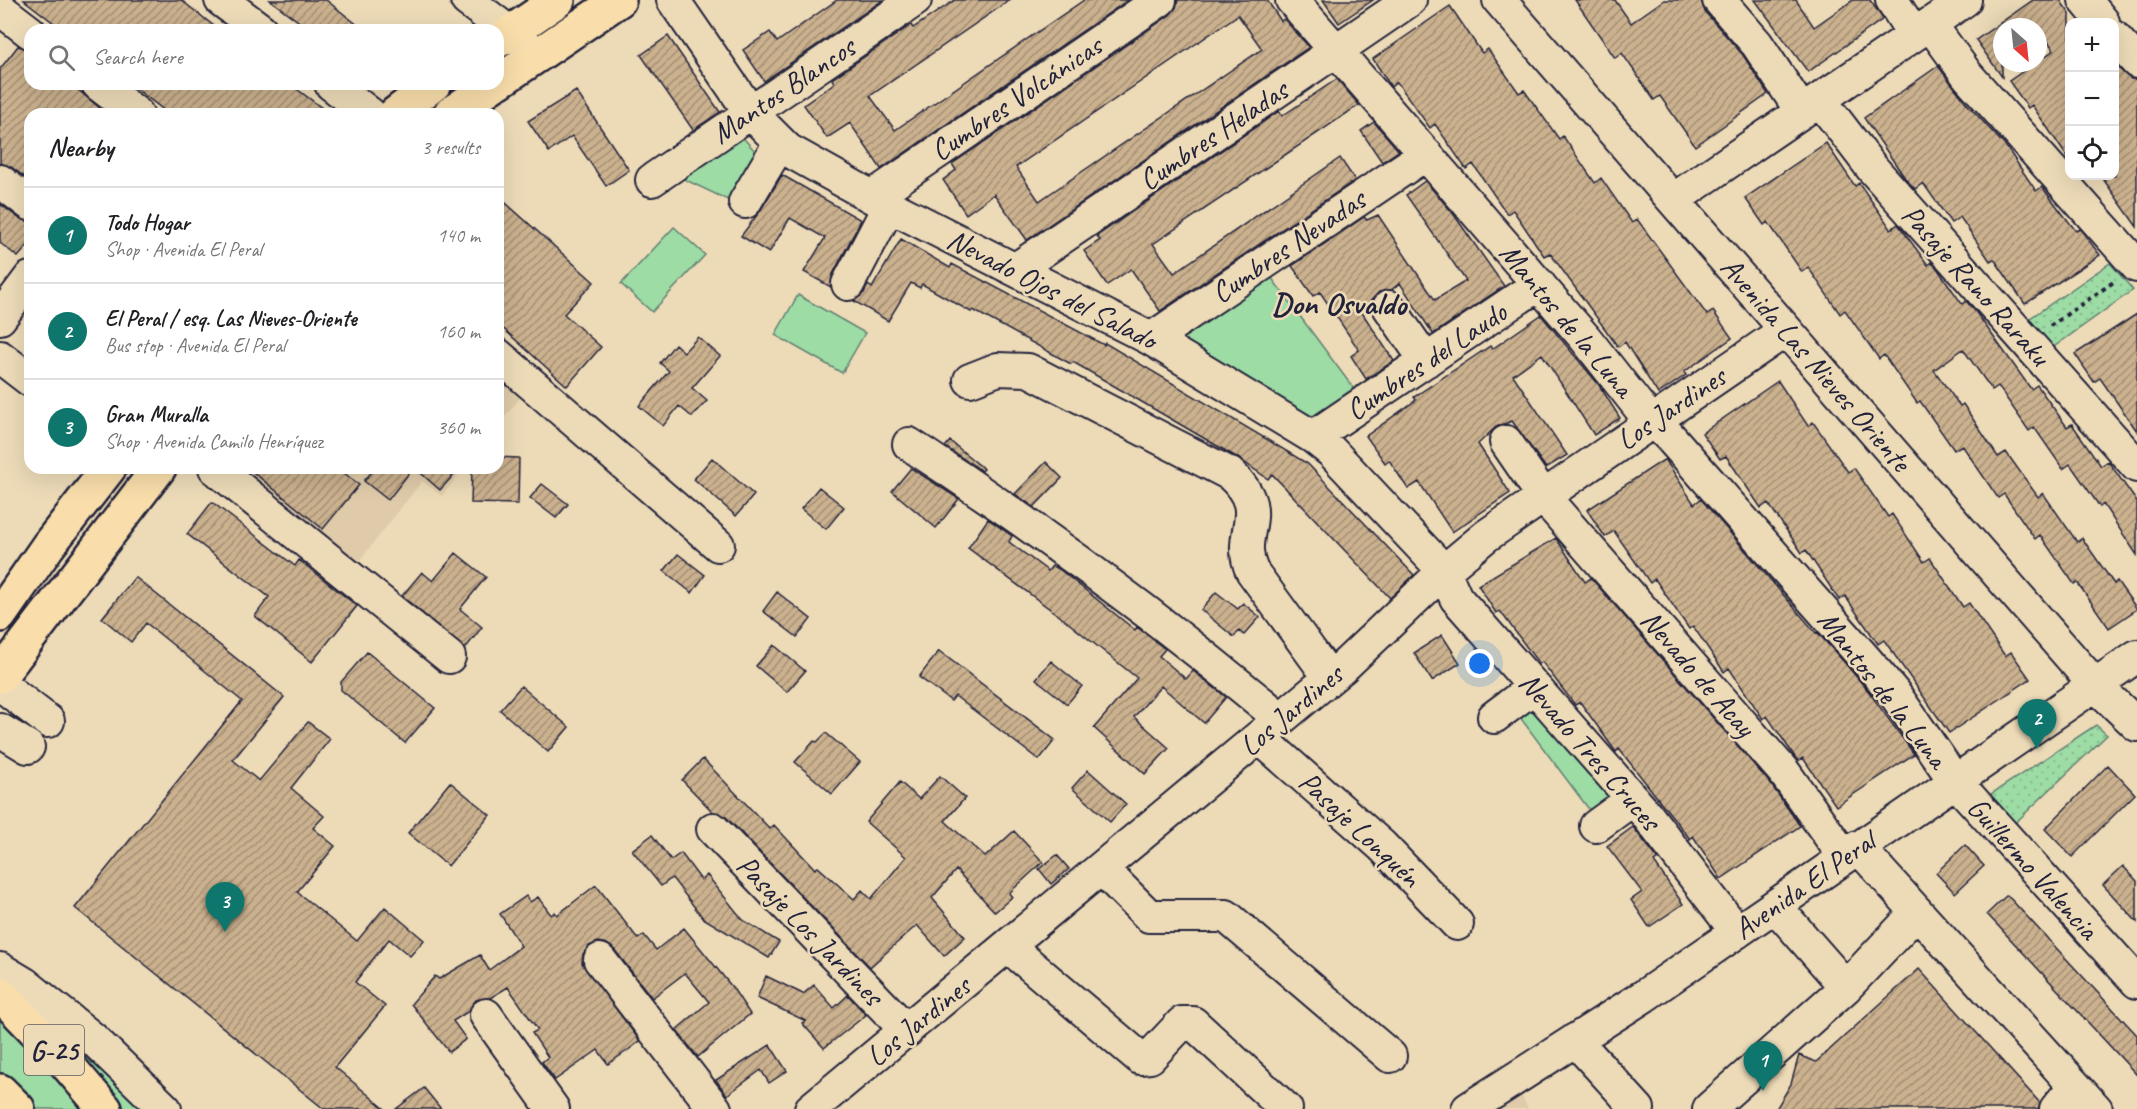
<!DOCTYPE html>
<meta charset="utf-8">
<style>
body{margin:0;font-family:Caveat,sans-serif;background:#f2f2f2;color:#202124}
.controls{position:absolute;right:18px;top:18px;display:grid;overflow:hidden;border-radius:12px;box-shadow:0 6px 24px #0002}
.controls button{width:54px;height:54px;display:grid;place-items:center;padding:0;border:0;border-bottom:2px solid #e0e0e0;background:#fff;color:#202124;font:30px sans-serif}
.compass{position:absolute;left:1993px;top:18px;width:54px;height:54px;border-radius:50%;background:#fff;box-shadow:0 6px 24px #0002;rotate:153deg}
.you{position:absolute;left:1480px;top:664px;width:21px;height:21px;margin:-15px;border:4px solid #fff;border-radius:50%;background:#1a73e8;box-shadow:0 0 0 9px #1a73e833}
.badge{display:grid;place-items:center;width:39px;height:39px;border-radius:50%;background:#0f766e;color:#fff;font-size:20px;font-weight:700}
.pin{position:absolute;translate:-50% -50px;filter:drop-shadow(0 2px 3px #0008)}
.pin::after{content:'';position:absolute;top:32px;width:21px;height:18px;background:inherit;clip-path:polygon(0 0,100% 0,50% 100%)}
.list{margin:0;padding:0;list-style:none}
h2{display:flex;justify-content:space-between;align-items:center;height:78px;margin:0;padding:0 24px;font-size:26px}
h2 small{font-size:20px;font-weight:400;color:#757577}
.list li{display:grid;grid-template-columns:39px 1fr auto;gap:18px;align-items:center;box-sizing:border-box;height:96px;padding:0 24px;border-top:2px solid #e0e0e0}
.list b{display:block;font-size:22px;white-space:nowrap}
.list p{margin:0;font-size:20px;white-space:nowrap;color:#757577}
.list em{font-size:20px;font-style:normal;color:#757577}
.icon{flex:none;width:33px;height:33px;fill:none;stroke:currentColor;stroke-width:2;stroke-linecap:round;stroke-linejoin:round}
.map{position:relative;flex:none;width:2137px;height:1109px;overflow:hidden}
.search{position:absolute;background:#fff;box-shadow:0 6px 24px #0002;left:24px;top:24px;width:480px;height:66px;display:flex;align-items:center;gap:15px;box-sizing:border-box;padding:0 21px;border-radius:18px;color:#757577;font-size:22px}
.panel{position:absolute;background:#fff;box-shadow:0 6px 24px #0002;left:24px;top:108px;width:480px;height:366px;border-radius:18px}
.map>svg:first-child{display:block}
.built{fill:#dfcba9}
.grass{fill:#9ddca5;stroke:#607f70;stroke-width:1.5}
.park{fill:url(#park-dots);stroke:#607f70;stroke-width:1.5}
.building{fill:url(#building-hatch);stroke:#22223b;stroke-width:1.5;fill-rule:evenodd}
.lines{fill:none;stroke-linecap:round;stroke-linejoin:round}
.minor-casing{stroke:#22223b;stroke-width:36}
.major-casing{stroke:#22223b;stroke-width:38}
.path{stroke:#22223b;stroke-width:4;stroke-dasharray:4.5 4.5;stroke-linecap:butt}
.minor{stroke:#eddbb8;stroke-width:32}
.major{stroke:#f9deab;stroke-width:33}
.labels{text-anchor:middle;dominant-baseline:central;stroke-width:5;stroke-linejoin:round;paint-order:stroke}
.shield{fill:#eddbb8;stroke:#5f5a60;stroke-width:1.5}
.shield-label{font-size:28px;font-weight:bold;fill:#22223b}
.street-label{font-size:30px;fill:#22223b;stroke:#eddbb8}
.neighbourhood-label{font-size:32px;font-weight:bold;fill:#22223b;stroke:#eddbb8}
</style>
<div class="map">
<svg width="2137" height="1109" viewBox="0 0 2137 1109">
<defs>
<pattern id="park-dots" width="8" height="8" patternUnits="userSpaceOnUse" patternTransform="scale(1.5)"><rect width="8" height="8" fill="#9ddca5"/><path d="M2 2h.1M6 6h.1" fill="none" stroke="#87bc8f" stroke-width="1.8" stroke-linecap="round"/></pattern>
<pattern id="building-hatch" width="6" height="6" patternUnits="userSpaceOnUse" patternTransform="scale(1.5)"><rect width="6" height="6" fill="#cbb18e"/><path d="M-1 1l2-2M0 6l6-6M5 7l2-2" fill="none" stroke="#a49075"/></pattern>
</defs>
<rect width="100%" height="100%" fill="#eddbb8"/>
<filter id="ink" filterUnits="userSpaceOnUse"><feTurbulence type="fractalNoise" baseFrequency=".0167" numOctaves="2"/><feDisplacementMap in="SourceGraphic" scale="12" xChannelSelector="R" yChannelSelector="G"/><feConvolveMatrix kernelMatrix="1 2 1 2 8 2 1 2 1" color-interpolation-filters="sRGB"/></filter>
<g filter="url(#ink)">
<path class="built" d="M498,372L524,393L498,425Z
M235,468H464L442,496L422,481L357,564Z
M1522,1096L1528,1109H1502Z"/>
<path class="grass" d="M736,130L756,152L730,201L673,174Z
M674,227L705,255L652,312L621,284Z
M1268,273L1357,393L1317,420L1176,335Z
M798,295L865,333L842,373L775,335Z
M1533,699L1619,794L1591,812L1516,712Z
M49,1014L143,1109H117L39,1017Z
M0,1016L25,1038L86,1109H33L0,1078Z"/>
<path class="park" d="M2110,263L2133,290L2048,351L2023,323Z
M2096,725L2107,735L2013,825L1993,801L1991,794Z"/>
<path class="building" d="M24,0H181L219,30H63Z
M270,0H326L364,30H310Z
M837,0H883L764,81L743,50L770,32L777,42Z
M955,0H1010L870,96L895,130L1084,0H1128L881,169L850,123L827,138L804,105L834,83L832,79L911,25L913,28Z
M1178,0H1267L1281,21L1284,19L1309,47L1027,240L994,194L966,214L943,180L956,170L952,164L1170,15L1176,8ZM1238,15L1262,49L1039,201L1016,167Z
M1323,0H1373L1339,23Z
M1575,0H1615L1631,23L1664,0H1701L1705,12L1743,55L1768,94L1695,146L1660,96L1654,100L1622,53L1615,58Z
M1755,0H1796L1814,27L1853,0H1870L1883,19L1808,72Z
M2033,0H2060L2070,14V161L2032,105L2028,108L2009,81L2054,50L2038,27H2002V77L1976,40Z
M1450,6L1482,53L1488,49L1519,93L1524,90L1559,139L1563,136L1595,183L1601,178L1632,223L1637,219L1707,315L1713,311L1732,338L1684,372L1686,375L1658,394L1625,342L1618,347L1550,253L1544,256L1513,210L1507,214L1473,164L1466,169L1435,124L1430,128L1397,82L1391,87L1373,59Z
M668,36L720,112L693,130L641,55Z
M18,46L30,50V84H71L107,114H30V181L11,167L0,163V69Z
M1938,66L1968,105L2007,148L2036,191L2042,187L2076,231L2080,229L2100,255L2025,304L1994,259L1990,261L1960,217L1951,223L1923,183L1915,189L1905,178L1864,118Z
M2118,68L2131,79H2137V227L2101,176H2115V70Z
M1337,79L1359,105L1153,244L1174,273L1340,158L1355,180L1160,311L1131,269L1107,285L1084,251L1100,240L1097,236L1279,111L1282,116Z
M130,84H290L330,114H169Z
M576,91L629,170L606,186L572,136L549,152L528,121Z
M1374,122L1399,151L1382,162L1361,131Z
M1826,143L1855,186L1859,183L1891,229L1898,224L1928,265L1931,262L1937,268L1962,304L1966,301L1975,311L2031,389L2037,385L2067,427L2072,424L2101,466L2108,461L2137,502V555L2103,504L2100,507L2070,464L2063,469L2034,427L2029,431L1998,386L1992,390L1963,349L1934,370L1960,406L1963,404L1998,457L2006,452L2038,497L2043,493L2077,542L2082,538L2114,584L2117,581L2137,609L2109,628L2077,582L2074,584L2040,535L2035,539L2004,494L1998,498L1962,445L1954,450L1920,401L1917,403L1884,355L1879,359L1845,310L1840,314L1808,267L1802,272L1768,222L1764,225L1745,198Z
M782,175L861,220L832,276L831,287L804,272L825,238L790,218L769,253L741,236L760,211Z
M1425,181L1452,212L1504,286L1433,334L1400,283L1391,290L1379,292L1361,311L1394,361L1366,379L1351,356L1359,350L1320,292L1313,296L1292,266L1364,217L1367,220L1378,215L1435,300L1466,281L1406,195Z
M498,196L594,282L564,314L601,347L567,386L498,324Z
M0,204L19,218L30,222V243L18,257L0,243Z
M901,239L950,268L952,264L1104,345L1105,343L1308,464L1414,575L1390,598L1272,474L1268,479L1238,458L1073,362L1071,364L973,310L971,312L922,284L920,288L911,283L888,321L854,301L864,293L868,285L872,288Z
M2137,314V431L2100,378L2094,382L2075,354Z
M1541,315L1599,385L1620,418L1594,435L1542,354L1513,375L1567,455L1546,468L1512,421L1496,427L1478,444L1510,493L1452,532L1419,482L1408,489L1389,460L1385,463L1366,436L1416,400L1414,397L1490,346L1492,349Z
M698,337L720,356L692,388L707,401L692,417L679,406L663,426L639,406L669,371L660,363L675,344L684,352Z
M1778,381L1808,426L1813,422L1848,472L1854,468L1888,517L1892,514L1924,562L1930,558L1963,607L1969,603L2005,656L2011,652L2030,679L1949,733L1884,640L1878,644L1845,596L1839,600L1806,550L1802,553L1768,503L1761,508L1726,456L1720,459L1702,433Z
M950,441L984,469L982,471L945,447Z
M498,457L519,458L518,504L471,503L472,468H498Z
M712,458L754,495L736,516L694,479Z
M1665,459L1694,504L1701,499L1816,633L1817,632L1844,662L1869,692L1914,754L1836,806L1803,758L1798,761L1795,757L1767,716L1763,719L1729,668L1724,672L1693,626L1689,629L1655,579L1650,583L1614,531L1605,537L1587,510Z
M1046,462L1062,478L1034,507L1015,494Z
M248,468H338L359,485L323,529Z
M375,468H413L388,500L364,481Z
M415,468H460L440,490Z
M911,468L959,499L936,528L892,491Z
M542,484L568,504L556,518L530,498Z
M819,487L844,507L826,529L801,509Z
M212,502L295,566L299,560L357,606L312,662L255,616L269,597L187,534Z
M988,519L1012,536L1009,542L1048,571L1052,566L1059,569L1135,630L1137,627L1165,649L1159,656L1186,679L1193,671L1226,697L1204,723L1161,686L1134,717L1169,748L1145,774L1094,728L1137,678L1066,621L968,548Z
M1556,538L1585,582L1591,578L1770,783L1800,826L1721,879L1693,836L1690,839L1619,749L1616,752L1580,702L1575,705L1542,662L1539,664L1500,611L1496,613L1478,585Z
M456,553L486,577L460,609L482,627L465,649L402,596L422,572L433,581Z
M678,554L705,575L692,593L664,571Z
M135,577L284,697L233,760L259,781L308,722L330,739L291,788L324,816L313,828L335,846L297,892L357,941L385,907L424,940L410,956L389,939L355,982L385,1006L335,1067L385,1109H324L75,908L242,701L146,623L131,642L102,618Z
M777,592L811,619L797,637L763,611Z
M1216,592L1238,609L1243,603L1260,617L1244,635L1239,631L1234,637L1201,610Z
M1442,635L1460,663L1432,681L1414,653Z
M774,645L805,671L787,692L756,666Z
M939,651L1055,740L1039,760L955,696L951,701L919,677Z
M367,652L435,708L405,743L341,690V682Z
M1051,661L1082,686L1067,704L1036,679Z
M521,686L569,727L548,752L500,710Z
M826,733L860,762L832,794L795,762L814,741L817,742Z
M703,759L770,829L774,825L815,869L818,867L854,899L862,890L871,899L906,857L866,822L900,782L919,799L940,776L965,798L945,821L985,857L1014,831L1043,862L1009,893L1012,897L995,912L956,870L932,898L965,937L944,956L917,925L870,967L726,817L713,812L682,780Z
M2108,765L2135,794L2072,857L2045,829Z
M1088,770L1126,804L1110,822L1072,788Z
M450,782L490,815L448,866L408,833Z
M1633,827L1658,859L1654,862L1683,904L1649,927L1631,900L1642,892L1607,846Z
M652,835L671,860L681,853L701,880L707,875L743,920L779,942L769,958L703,918L672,878L661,886L632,850Z
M1965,845L1984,866L1955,893L1936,873Z
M1057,855L1069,869L1051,884L1039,869Z
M2123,866L2137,881V922L2103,885Z
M596,885L638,939L644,935L656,950L684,928L732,987L750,1014L698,1057L676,1030L709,1002L685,973L652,998L614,949L607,944L598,942L589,946L583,954L582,963L640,1041L627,1051L608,1064L598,1050L555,1080L542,1062L548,1057L532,1033L538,1030L508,987L490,998L476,1000L469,1011L453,1021L466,1039L449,1052L411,1004L435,976L439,979L480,955L489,970L521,946L500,914L526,896L530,902L538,897L551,915L555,912L557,915Z
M2007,895L2137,1035V1075L1987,914Z
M1919,969L2040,1103L2038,1109H1776L1791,1084L1799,1055L1816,1062Z
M766,976L803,994L814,985L834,1008L848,995L866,1015L824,1048L802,1023L806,1021L757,998Z
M770,1045L787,1071L769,1083L761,1070L727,1095L716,1080Z
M424,1088L441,1109H396Z"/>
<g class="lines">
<defs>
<path id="minor" d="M221,0L261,30
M467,0L539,55
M673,0L750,112L788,150L872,197L1151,339L1313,437L1332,452L1444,571L1456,598L1646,814L1737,932
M1292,0L1585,338L1640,408L1669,436L1866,660L1894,693L1954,780L2137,982
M1499,0L2094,684L2137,725
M1719,0L1757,44L1802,112
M1892,0L1914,35
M2085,0L2103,22
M0,9L30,32
M1930,24L1968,76L2137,266
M2114,37L2137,62
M98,84L137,114
M331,84L370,114
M1820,100L1872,168L2137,466
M652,180L915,0
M0,181L30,204
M872,197L1160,0
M1673,200L1965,0
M745,202L780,143
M1016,269L1410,0
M848,284L889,206
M1389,307L1426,361
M0,318L30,278
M1151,339L1426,154
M498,355L718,545
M0,357L30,380
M970,380L998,369L1028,370L1230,474C1273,513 1234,532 1252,571L1330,678
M1313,437L1539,284
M1506,442L1543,496L1784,772L1844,856
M909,444C1039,529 1162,620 1281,719
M215,468L449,657
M0,684L48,721
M1494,717L1534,687
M0,730L28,747
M1259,737L1382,846L1457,924
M1596,826L1633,799
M713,829L907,1031
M1858,847L2096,1109
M1102,869L1149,916H1226L1390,1056
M1775,906L1846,987
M1009,947L1140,1058L1150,1057L1182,1023H1193L1286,1109
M600,960L715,1109
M0,969L25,984L92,1038L165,1109
M486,1015L553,1109
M1575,1040L1638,1109
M811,1109L1342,668L1444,571L1486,536L1786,330
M1468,1109L1644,996L2137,656
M1709,1109L1846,987L1917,912
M2056,1109L2075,1086"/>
<path id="major" d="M498,41L558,0
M498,82L619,0
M395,114L434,84
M450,114L494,84
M0,615L48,546L109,468
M0,676L159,468
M0,994L58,1054L105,1109
M0,1091L18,1109"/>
</defs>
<use href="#minor" class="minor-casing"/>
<use href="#major" class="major-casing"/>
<path class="path" d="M2050,326L2115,281"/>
<use href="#minor" class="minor"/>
<use href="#major" class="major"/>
</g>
</g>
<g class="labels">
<rect class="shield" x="24" y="1025" width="60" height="50" rx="4.5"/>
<g class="shield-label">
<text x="54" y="1050">G-25</text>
</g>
<g class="street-label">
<text transform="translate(783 90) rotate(-34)">Mantos Blancos</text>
<text transform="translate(1016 98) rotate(-34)">Cumbres Volcánicas</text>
<text transform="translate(1213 135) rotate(-34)">Cumbres Heladas</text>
<text transform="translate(1288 246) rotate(-34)">Cumbres Nevadas</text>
<text transform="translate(1976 285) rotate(48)">Pasaje Rano Raraku</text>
<text transform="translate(1052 289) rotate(27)">Nevado Ojos del Salado</text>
<text transform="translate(1567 320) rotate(50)">Mantos de la Luna</text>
<text transform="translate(1426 361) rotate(-34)">Cumbres del Laudo</text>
<text transform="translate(1816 364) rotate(49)">Avenida Las Nieves Oriente</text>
<text transform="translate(1671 408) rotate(-34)">Los Jardines</text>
<text transform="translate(1698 673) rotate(49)">Nevado de Acay</text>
<text transform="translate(1883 689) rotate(52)">Mantos de la Luna</text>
<text transform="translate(1291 710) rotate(-40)">Los Jardines</text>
<text transform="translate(1590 751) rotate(49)">Nevado Tres Cruces</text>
<text transform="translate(1360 829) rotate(43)">Pasaje Lonquén</text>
<text transform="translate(2033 868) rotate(48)">Guillermo Valencia</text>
<text transform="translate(1804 885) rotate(-35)">Avenida El Peral</text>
<text transform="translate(810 930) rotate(46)">Pasaje Los Jardines</text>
<text transform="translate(918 1021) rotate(-39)">Los Jardines</text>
</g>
<g class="neighbourhood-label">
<text x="1339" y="303">Don Osvaldo</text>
</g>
</g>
</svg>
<div class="controls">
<button>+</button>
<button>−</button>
<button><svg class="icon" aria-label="locate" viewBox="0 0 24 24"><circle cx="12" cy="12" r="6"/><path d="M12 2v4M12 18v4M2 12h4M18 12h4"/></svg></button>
</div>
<svg class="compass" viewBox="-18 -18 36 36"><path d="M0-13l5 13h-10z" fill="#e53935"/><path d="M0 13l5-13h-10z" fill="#757577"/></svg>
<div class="you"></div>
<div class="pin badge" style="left:1763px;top:1091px">1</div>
<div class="pin badge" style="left:2037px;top:749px">2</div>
<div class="pin badge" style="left:225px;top:932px">3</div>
<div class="search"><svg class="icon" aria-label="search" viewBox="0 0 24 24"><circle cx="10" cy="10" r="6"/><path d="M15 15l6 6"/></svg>Search here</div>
<section class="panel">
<h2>Nearby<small>3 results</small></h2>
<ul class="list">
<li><span class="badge">1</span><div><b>Todo Hogar</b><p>Shop · Avenida El Peral</p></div><em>140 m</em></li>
<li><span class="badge">2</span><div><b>El Peral / esq. Las Nieves-Oriente</b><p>Bus stop · Avenida El Peral</p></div><em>160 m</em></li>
<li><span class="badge">3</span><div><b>Gran Muralla</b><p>Shop · Avenida Camilo Henríquez</p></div><em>360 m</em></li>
</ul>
</section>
</div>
